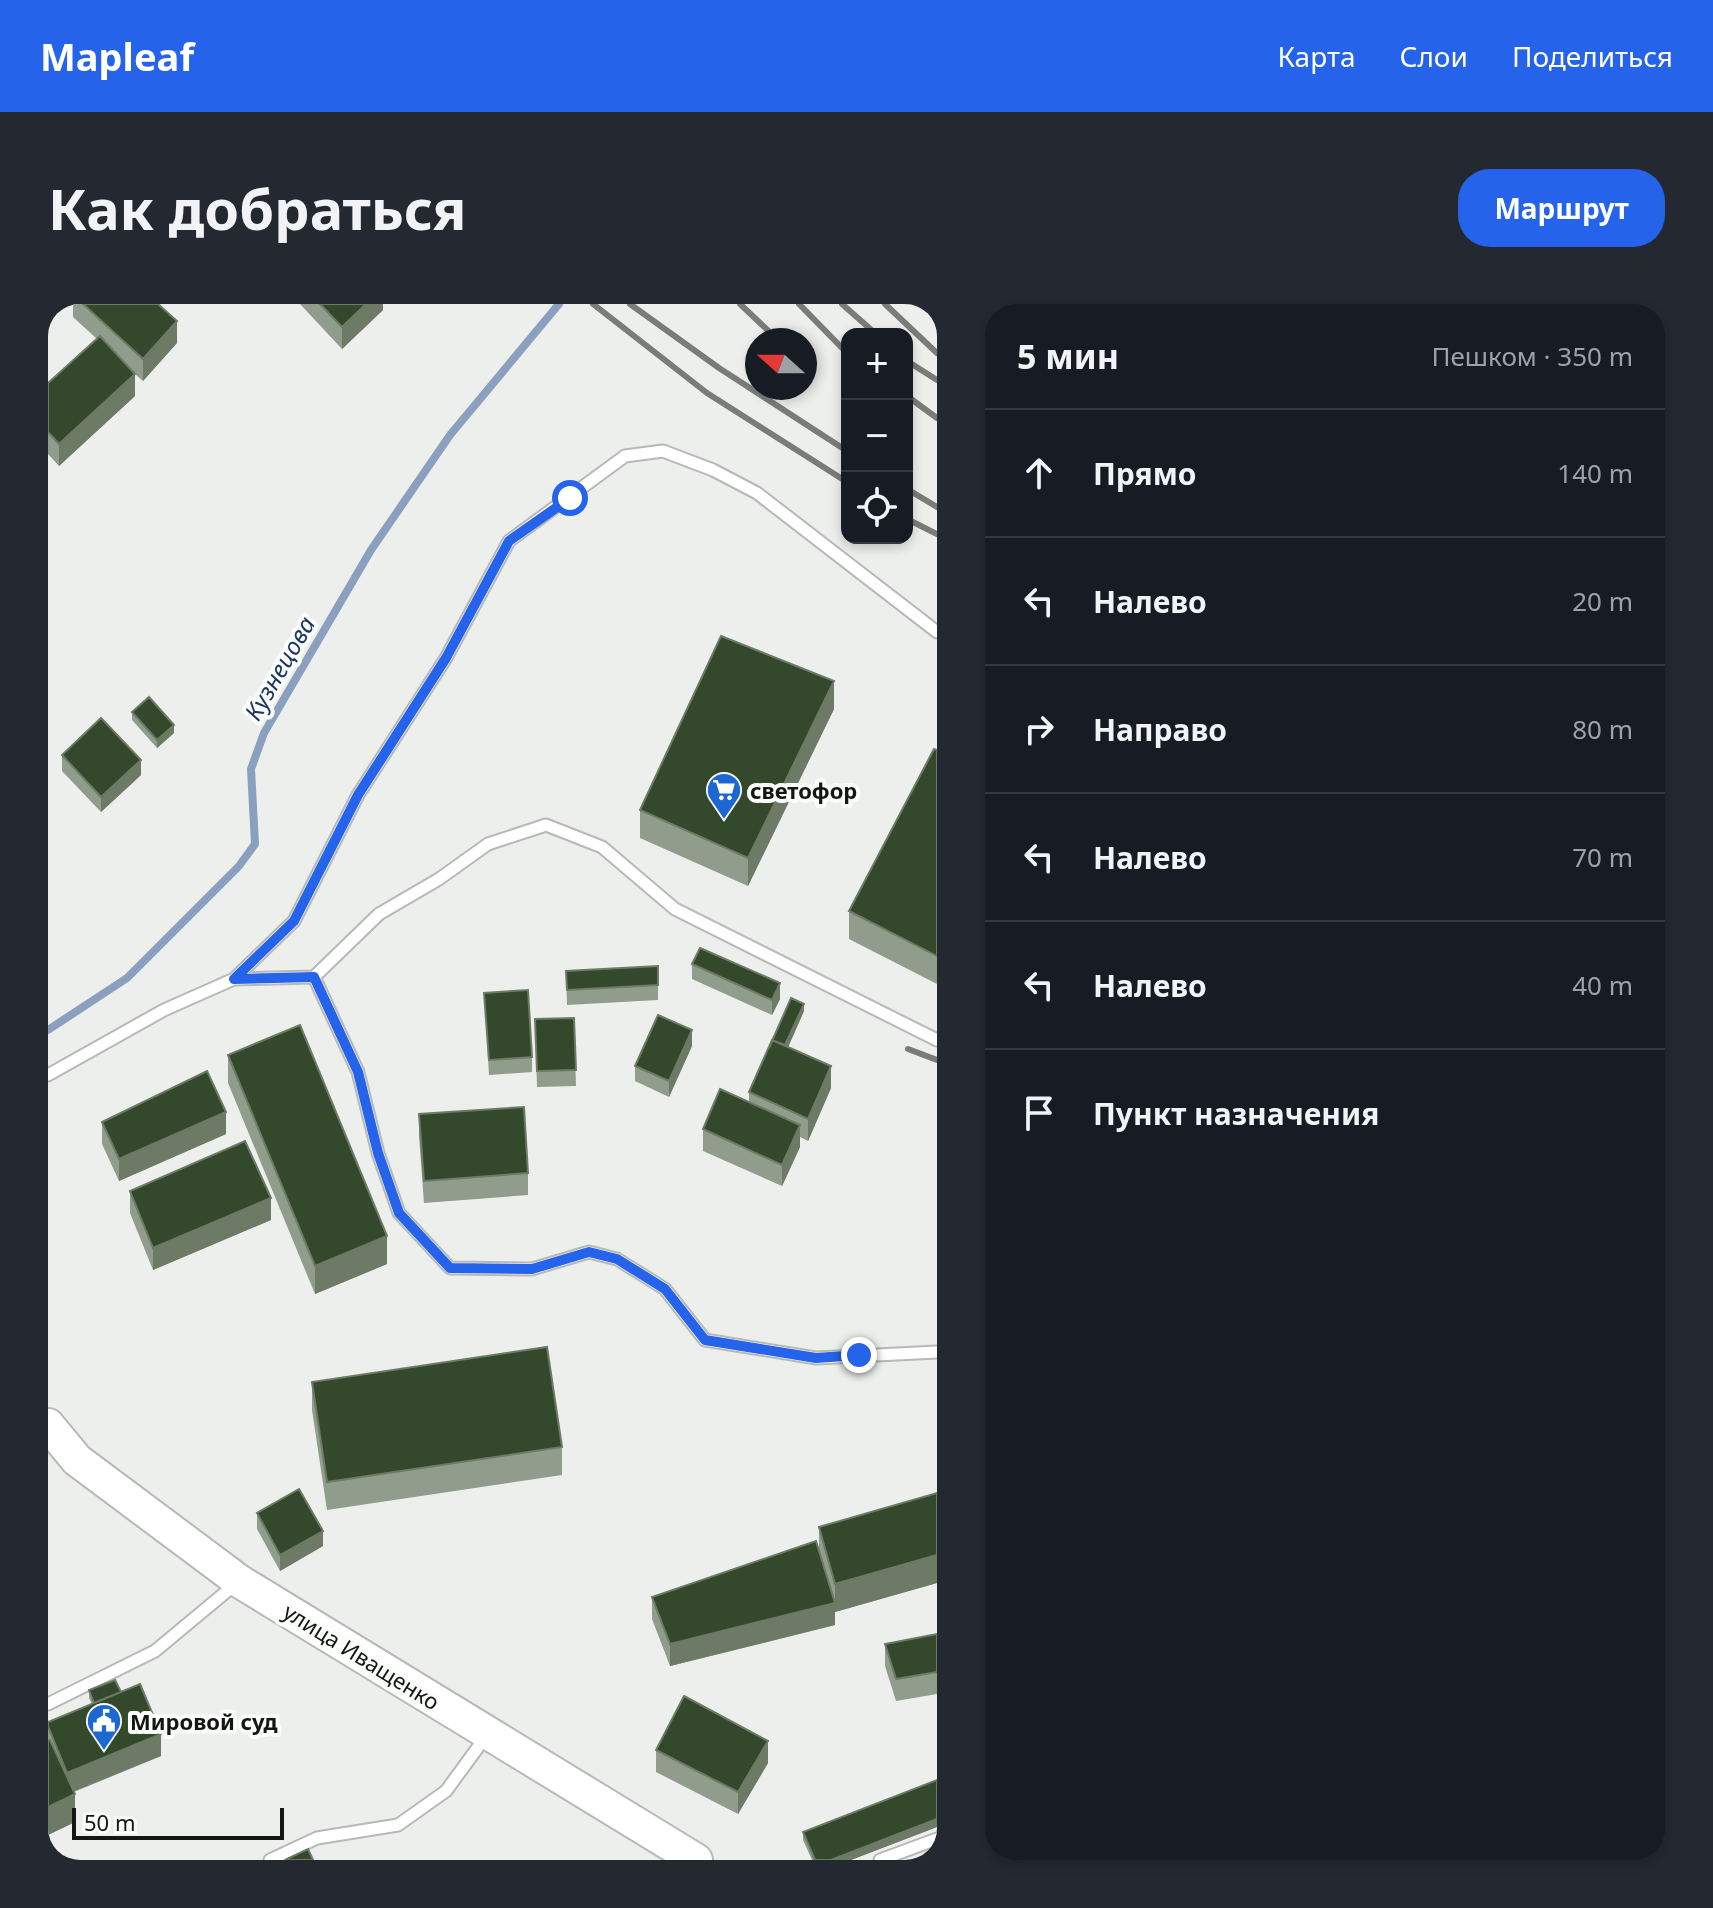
<!DOCTYPE html>
<html lang="ru">
<meta charset="utf-8">
<style>
body{margin:0;font-family:"Noto Sans",sans-serif;background:#242831;color:#f1f3f6}
.controls{position:absolute;right:24px;top:24px;display:grid;overflow:hidden;border-radius:16px;box-shadow:0 4px 12px #0003}
.controls button{width:72px;height:72px;display:grid;place-items:center;padding:0;border:0;border-bottom:2px solid #363941;background:#171b24;color:#f1f3f6;font:40px sans-serif}
.compass{position:absolute;left:697px;top:24px;width:72px;height:72px;border-radius:50%;background:#171b24;box-shadow:0 4px 12px #0003;rotate:291deg}
.scale{position:absolute;left:24px;bottom:20px;width:212px;box-sizing:border-box;padding-left:8px;border:4px solid #141514;border-top:0;font-size:22px;line-height:28px;white-space:nowrap;color:#141514;-webkit-text-stroke:6px #fafdfa;paint-order:stroke}
.stop{position:absolute;width:24px;height:24px;margin:-18px;border:6px solid #2563eb;border-radius:50%;background:#fff}
.stop.end{background:#2563eb;border-color:#fff;box-shadow:0 2px 8px #0008}
.list{margin:0;padding:0;list-style:none}
h2{display:flex;justify-content:space-between;align-items:center;height:104px;margin:0;padding:0 32px;font-size:34px}
h2 small{font-size:26px;font-weight:400;color:#9ea1a6}
.list li{display:grid;grid-template-columns:52px 1fr auto;gap:24px;align-items:center;box-sizing:border-box;height:128px;padding:0 32px;border-top:2px solid #363941}
.list b{display:block;font-size:30px;white-space:nowrap}
.list em{font-size:26px;font-style:normal;color:#9ea1a6}
.icon{flex:none;width:44px;height:44px;fill:none;stroke:currentColor;stroke-width:2;stroke-linecap:round;stroke-linejoin:round}
.map{position:relative;flex:none;width:889px;height:1556px;overflow:hidden;border-radius:32px}
header{display:flex;align-items:center;gap:48px;box-sizing:border-box;height:112px;padding:0 40px;background:#2563eb;color:#fff}
header strong{font-size:38px}
nav{display:flex;gap:44px;margin-inline-start:auto;font-size:28px}
.intro{display:flex;align-items:center;justify-content:space-between;box-sizing:border-box;height:192px;padding:0 48px}
h1{margin:0;font-size:56px}
.button{padding:20px 36px;border-radius:32px;background:#2563eb;color:#fff;font-size:28px;font-weight:700}
main{display:flex;gap:48px;padding:0 48px}
aside{flex:1;background:#171b24;border-radius:32px;box-shadow:0 4px 12px #0003}
.map>svg:first-child{display:block}
.lines{fill:none;stroke-linecap:round;stroke-linejoin:round}
.stream{stroke:#8ba0bf;stroke-width:8}
.service-casing{stroke:#b7b9b6;stroke-width:15}
.secondary-casing{stroke:#b7b9b6;stroke-width:36}
.service{stroke:#fff;stroke-width:11}
.secondary{stroke:#fff;stroke-width:32}
.rail{stroke:#7a7c7a;stroke-width:6}
.wall{fill:#909c8c}
.shaded-wall{fill:#6c7a66}
.building{fill:#34482c;stroke:#6c7a66;stroke-width:2}
.route{stroke:#2563eb;stroke-width:10}
.labels{text-anchor:middle;dominant-baseline:central;stroke-width:8;stroke-linejoin:round;paint-order:stroke}
.poi-label{font-size:22px;font-weight:bold;fill:#141514;stroke:#fafdfa;text-anchor:start}
.street-label{font-size:22px;fill:#141514;stroke:#fafdfa}
.water-label{font-size:24px;font-style:italic;fill:#18345f;stroke:#fafdfa}
</style>
<header>
<strong>Mapleaf</strong>
<nav><a>Карта</a><a>Слои</a><a>Поделиться</a></nav>
</header>
<div class="intro"><h1>Как добраться</h1><a class="button">Маршрут</a></div>
<main>
<div class="map">
<svg width="889" height="1556" viewBox="0 0 889 1556">
<rect width="100%" height="100%" fill="#edefec"/>
<g class="lines">
<path class="stream" d="M0,726L79,674L191,562L207,540L203,465L216,429L323,246L402,131L511,0"/>
<defs>
<path id="service" d="M266,673L331,610L391,575L440,540L498,521L554,543L627,605L889,736
M186,675L246,617L310,491L398,354L461,237L577,152L615,147L665,166L709,189L889,328
M0,771L116,706L186,675L266,673L310,768L330,849L351,909L402,964L484,965L541,948L569,955L617,985L657,1036L768,1054L889,1048
M0,1400L107,1347L190,1278
M222,1556L269,1534L350,1521L398,1487L439,1431
M832,1556L889,1535"/>
<path id="secondary" d="M0,1121L29,1156L191,1277L648,1556"/>
</defs>
<use href="#service" class="service-casing"/>
<use href="#secondary" class="secondary-casing"/>
<use href="#service" class="service"/>
<use href="#secondary" class="secondary"/>
<path class="rail" d="M545,0L659,89L799,178
M582,0L671,64L799,147
M692,0L730,36
M751,0L799,49
M794,0L828,30
M837,0L889,49
M859,57L889,76
M859,92L889,114
M859,185L889,203
M859,215L889,230
M860,745L889,756"/>
</g>
<path class="wall" d="M25,0H110L129,39L95,77L80,64L87,92L11,162L0,150V79L49,35L25,13Z
M252,0H335V6L294,45Z
M786,405L700,582L592,534V506Z
M84,408L126,429L109,444L84,416Z
M889,446V680L801,635V607Z
M14,451L93,471L53,508L14,467Z
M644,660L732,695L724,711L644,675Z
M610,662V696L519,701L518,667Z
M436,689L484,753V768L441,771Z
M756,707L740,743L783,784L760,837L752,833V843L734,882L655,847V825L701,798V788Z
M526,714L528,782L489,783L487,715Z
M644,742L621,793L587,777V762Z
M180,751L339,960L267,990L180,779Z
M371,810L480,869V891L376,899L371,832Z
M54,818L178,830L71,877L54,840Z
M82,887L223,916L105,966L82,909Z
M264,1078L514,1143V1171L279,1206L264,1106Z
M889,1189V1279L787,1308V1321L622,1362L604,1315V1293L771,1248V1223Z
M209,1209L275,1242L232,1267L209,1225Z
M889,1330V1390L848,1397L837,1362V1340Z
M41,1386L73,1388L113,1452L26,1488L27,1518L0,1531V1418L44,1400L41,1394Z
M608,1446L720,1459L690,1510L608,1468Z
M889,1523L803,1556H764L755,1536V1528Z"/>
<path class="shaded-wall" d="M318,0H335V6L294,45V23Z
M129,17V39L95,77V55Z
M87,70V92L11,162V140Z
M786,377V405L700,582V554Z
M126,421V429L109,444V436Z
M93,456V471L53,508V493Z
M732,679V695L724,711V696Z
M756,700V707L734,757V749Z
M644,726V742L621,793V777Z
M783,762V784L760,837V815Z
M178,808V830L71,877V855Z
M752,821V843L734,882V861Z
M223,894V916L105,966V944Z
M339,932V960L267,990V962Z
M275,1227V1242L232,1267V1251Z
M889,1251V1279L787,1308V1321L622,1362V1340L787,1299V1280Z
M113,1430V1452L19,1490V1469Z
M720,1437V1459L690,1510V1488Z
M27,1490V1518L0,1531V1503Z
M889,1515V1523L803,1556H783Z"/>
<path class="building" d="M35,0H110L129,17L95,55Z
M272,0H318L294,23Z
M52,32L87,70L11,140L0,128V79Z
M673,332L786,377L700,554L592,506Z
M101,393L126,421L109,436L84,408Z
M53,414L93,456L53,493L14,451Z
M886,445L889,446V652L801,607Z
M652,644L732,679L724,696L644,660Z
M610,662V681L519,686L518,667Z
M480,686L484,753L441,756L436,689Z
M743,694L756,700L737,741L724,736L721,744Z
M610,711L644,726L621,777L587,762Z
M526,714L528,766L489,767L487,715Z
M252,721L339,932L267,962L180,751Z
M724,736L783,762L760,815L701,788Z
M159,767L178,808L71,855L54,818Z
M672,785L752,821L734,861L655,825Z
M476,803L480,869L376,877L371,810Z
M197,837L223,894L105,944L82,887Z
M499,1043L514,1143L279,1178L264,1078Z
M251,1185L275,1227L232,1251L209,1209Z
M889,1189V1251L787,1280L771,1223Z
M768,1237L787,1299L622,1340L604,1293Z
M889,1330V1368L848,1375L837,1340Z
M67,1376L73,1388L46,1399L41,1386Z
M92,1380L113,1430L19,1469L0,1422V1418Z
M636,1392L720,1437L690,1488L608,1446Z
M2,1436L27,1490L0,1503V1437Z
M889,1476V1515L783,1556H767L755,1528Z
M260,1545L265,1556H237Z"/>
<g class="lines">
<path class="route" d="M522,194L461,237L398,354L310,491L246,617L186,675L266,673L310,768L330,849L351,909L402,964L484,965L541,948L569,955L617,985L657,1036L768,1054L811,1051"/>
</g>
<defs>
<symbol id="supermarket-pin" viewBox="-11 -11 22 30"><path d="M0 17L-7.5 6A9.5 9.5 0 1 1 7.5 6Z" fill="#1c67d1" stroke="#fafdfa"/><path d="M-6-5.5h2.5l.6 2H6L4.5 2H-2.5L-4.4-4H-6ZM-1.5 3.2a1.3 1.3 0 1 0 .1 0ZM3 3.2a1.3 1.3 0 1 0 .1 0Z" fill="#fff"/></symbol>
<symbol id="civic-pin" viewBox="-11 -11 22 30"><path d="M0 17L-7.5 6A9.5 9.5 0 1 1 7.5 6Z" fill="#1c67d1" stroke="#fafdfa"/><path d="M-.6-6.5H3V-4.5H.6V-3L4-1V1h2V6H-6V1h2V-1L-.6-3ZM-1.2 2.5V6h2.4V2.5Z" fill="#fff"/></symbol>
</defs>
<g fill-rule="evenodd">
<use href="#supermarket-pin" x="656" y="466" width="40" height="54"/>
<use href="#civic-pin" x="36" y="1397" width="40" height="54"/>
</g>
<g class="labels">
<g class="poi-label">
<text x="702" y="486">светофор</text>
<text x="82" y="1417">Мировой суд</text>
</g>
<g class="street-label">
<text transform="translate(314 1352) rotate(32)">улица Иващенко</text>
</g>
<g class="water-label">
<text transform="translate(231 364) rotate(-60)">Кузнецова</text>
</g>
</g>
</svg>
<div class="controls">
<button>+</button>
<button>−</button>
<button><svg class="icon" aria-label="locate" viewBox="0 0 24 24"><circle cx="12" cy="12" r="6"/><path d="M12 2v4M12 18v4M2 12h4M18 12h4"/></svg></button>
</div>
<svg class="compass" viewBox="-18 -18 36 36"><path d="M0-13l5 13h-10z" fill="#e53935"/><path d="M0 13l5-13h-10z" fill="#9ea1a6"/></svg>
<div class="scale">50 m</div>
<div class="stop" style="left:522px;top:194px"></div>
<div class="stop end" style="left:811px;top:1051px"></div>
</div>
<aside>
<h2>5 мин<small>Пешком · 350 m</small></h2>
<ul class="list">
<li><svg class="icon" aria-label="ahead" viewBox="0 0 24 24"><path d="M12 20V5M6 11l6-6 6 6"/></svg><div><b>Прямо</b></div><em>140 m</em></li>
<li><svg class="icon" aria-label="left" viewBox="0 0 24 24"><path d="M17 20v-9H6M10 6l-5 5 5 5"/></svg><div><b>Налево</b></div><em>20 m</em></li>
<li><svg class="icon" aria-label="right" viewBox="0 0 24 24"><path d="M7 20v-9h11M14 6l5 5-5 5"/></svg><div><b>Направо</b></div><em>80 m</em></li>
<li><svg class="icon" aria-label="left" viewBox="0 0 24 24"><path d="M17 20v-9H6M10 6l-5 5 5 5"/></svg><div><b>Налево</b></div><em>70 m</em></li>
<li><svg class="icon" aria-label="left" viewBox="0 0 24 24"><path d="M17 20v-9H6M10 6l-5 5 5 5"/></svg><div><b>Налево</b></div><em>40 m</em></li>
<li><svg class="icon" aria-label="arrive" viewBox="0 0 24 24"><path d="M6 21V4h12l-3 4 3 4H6"/></svg><div><b>Пункт назначения</b></div></li>
</ul>
</aside>
</main>
